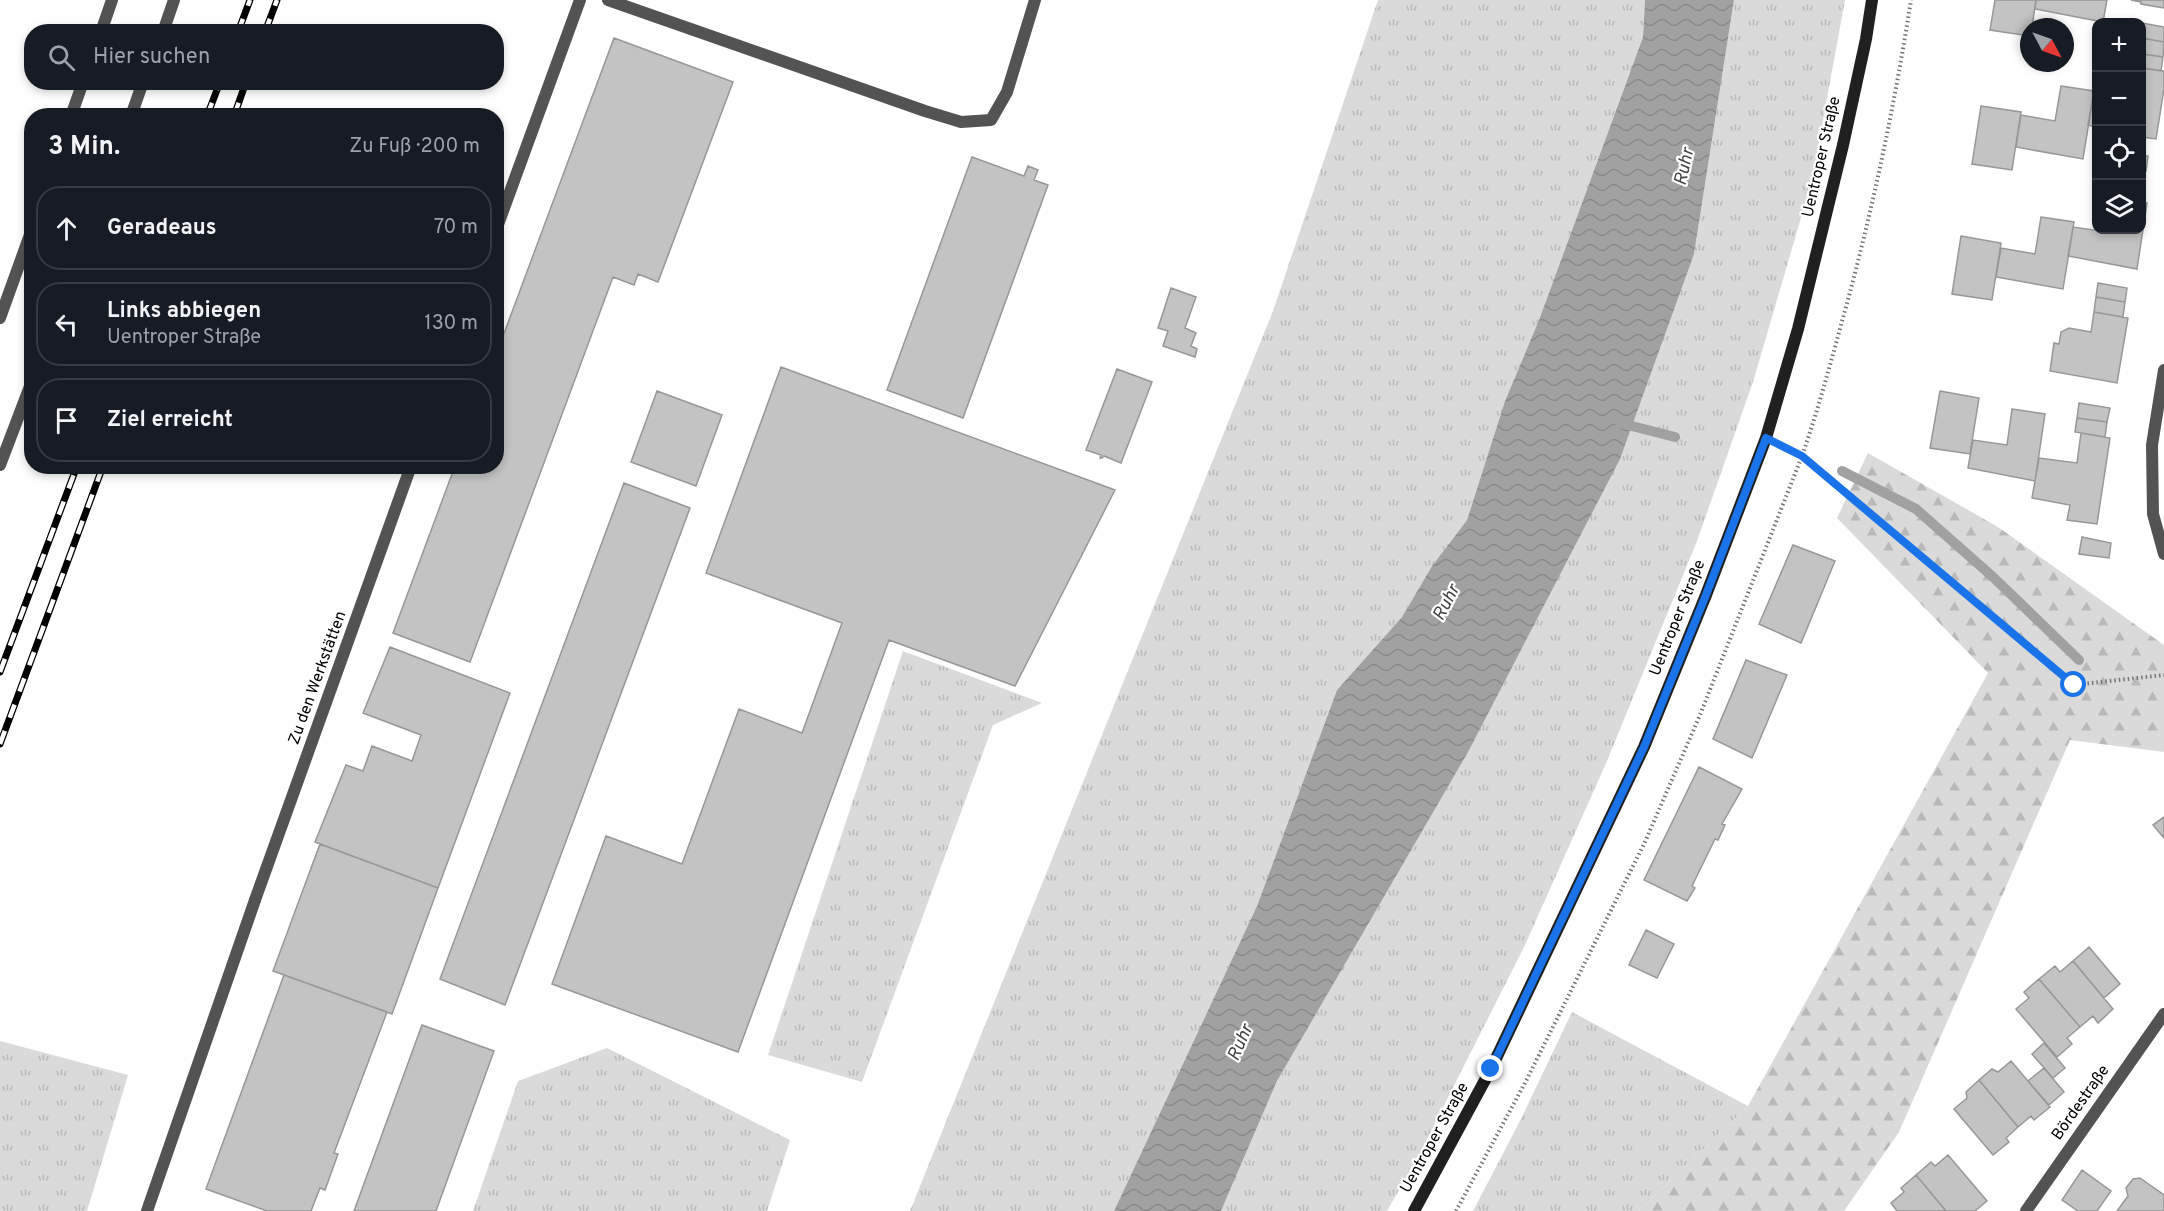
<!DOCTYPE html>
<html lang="de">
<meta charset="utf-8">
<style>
body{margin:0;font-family:Overpass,sans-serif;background:#242831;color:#f1f3f6}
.controls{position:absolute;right:18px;top:18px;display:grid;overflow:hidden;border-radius:12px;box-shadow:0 3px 9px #0003}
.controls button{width:54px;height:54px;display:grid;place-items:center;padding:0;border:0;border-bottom:2px solid #363941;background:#171b24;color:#f1f3f6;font:30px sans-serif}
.compass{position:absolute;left:2020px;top:18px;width:54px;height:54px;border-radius:50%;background:#171b24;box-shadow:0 3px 9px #0003;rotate:131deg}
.stop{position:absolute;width:18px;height:18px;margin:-14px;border:4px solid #1a73e8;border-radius:50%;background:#fff}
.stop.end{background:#1a73e8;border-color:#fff;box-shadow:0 2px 6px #0008}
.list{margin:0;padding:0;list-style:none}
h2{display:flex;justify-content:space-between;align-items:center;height:78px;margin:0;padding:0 24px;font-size:26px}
h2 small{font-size:20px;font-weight:400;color:#9ea1a6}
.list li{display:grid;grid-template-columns:39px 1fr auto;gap:18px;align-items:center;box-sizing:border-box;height:84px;margin:0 12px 12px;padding:0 12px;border:2px solid #363941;border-radius:24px}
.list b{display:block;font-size:22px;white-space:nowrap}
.list p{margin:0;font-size:20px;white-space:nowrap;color:#9ea1a6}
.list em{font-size:20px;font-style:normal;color:#9ea1a6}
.icon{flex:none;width:33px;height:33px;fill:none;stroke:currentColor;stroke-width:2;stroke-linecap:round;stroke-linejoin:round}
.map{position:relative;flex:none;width:2164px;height:1211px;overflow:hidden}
.search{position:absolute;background:#171b24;box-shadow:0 3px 9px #0003;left:24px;top:24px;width:480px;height:66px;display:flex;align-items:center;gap:15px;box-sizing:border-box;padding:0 21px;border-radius:24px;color:#9ea1a6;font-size:22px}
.panel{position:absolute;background:#171b24;box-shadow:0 3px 9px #0003;left:24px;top:108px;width:480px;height:366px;border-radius:24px}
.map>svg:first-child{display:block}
.grass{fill:url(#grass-tufts)}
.forest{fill:url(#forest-firs)}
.water{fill:url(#water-waves)}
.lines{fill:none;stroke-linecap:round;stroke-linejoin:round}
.stream{stroke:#a1a1a1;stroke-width:10}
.building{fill:#c3c3c3;stroke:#979797;stroke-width:1.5}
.path{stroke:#757575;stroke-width:4;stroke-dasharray:1.5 3;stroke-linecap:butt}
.lane{stroke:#535353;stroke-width:12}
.street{stroke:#535353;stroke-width:12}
.secondary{stroke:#202020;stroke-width:12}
.rail-casing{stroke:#000;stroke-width:7}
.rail{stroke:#fff;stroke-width:4.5;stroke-dasharray:14;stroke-linecap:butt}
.route{stroke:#1a73e8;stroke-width:8}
.labels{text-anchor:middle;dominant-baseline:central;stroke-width:4.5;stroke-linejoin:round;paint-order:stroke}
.street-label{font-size:16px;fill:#000;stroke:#fff}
.water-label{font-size:18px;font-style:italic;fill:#424242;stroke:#fff}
</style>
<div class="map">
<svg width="2164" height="1211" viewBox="0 0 2164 1211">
<defs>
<pattern id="grass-tufts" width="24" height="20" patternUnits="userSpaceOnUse" patternTransform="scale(1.5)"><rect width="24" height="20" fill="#dadada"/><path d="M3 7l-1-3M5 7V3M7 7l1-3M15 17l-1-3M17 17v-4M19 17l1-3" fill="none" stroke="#b9b9b9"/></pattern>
<pattern id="forest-firs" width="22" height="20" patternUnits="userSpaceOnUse" patternTransform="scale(1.5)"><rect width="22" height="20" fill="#dadada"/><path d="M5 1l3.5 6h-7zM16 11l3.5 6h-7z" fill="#b9b9b9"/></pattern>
<pattern id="water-waves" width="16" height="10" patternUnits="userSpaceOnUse" patternTransform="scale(1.5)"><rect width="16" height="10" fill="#a1a1a1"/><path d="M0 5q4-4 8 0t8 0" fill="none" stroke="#898989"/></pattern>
</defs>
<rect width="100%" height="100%" fill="#fff"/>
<path class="grass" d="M1378,0H1645L1643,37L1539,320L1505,401L1467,520L1432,566L1402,617L1337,690L1257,906L1114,1211H910L1273,311Z
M1734,0H1845L1812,180L1753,382L1697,541L1607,761L1525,945L1417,1159L1387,1211H1221L1277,1081L1467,754L1694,254Z
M903,651L1042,703L993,725L862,1082L768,1055Z
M1572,1012L1748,1106L1639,1211H1473L1520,1121Z
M0,1041L128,1075L87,1211H0Z
M607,1048L790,1140L767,1211H473L518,1081Z"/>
<path class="forest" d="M1868,453L1998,527L2164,645V752L2070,740L1899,1132L1844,1211H1639L1748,1106L1988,673L1837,518Z"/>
<path class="water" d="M1645,0H1734L1694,254L1620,459L1467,754L1277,1081L1221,1211H1114L1257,906L1337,690L1402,617L1432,566L1467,520L1505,401L1539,320L1643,37Z"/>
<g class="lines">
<path class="stream" d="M1620,423L1675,437
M1842,471L1916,509L1993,577L2079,660"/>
</g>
<path class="building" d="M1995,0H2036L2032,27H2029V36L1990,30Z
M2036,0H2107L2103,22L2035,9Z
M2131,0H2164V8L2141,4V2Z
M2142,23L2164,27V42L2142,38Z
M614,38L733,82L658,282L638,274L634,285L613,277L470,662L393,633L455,466H496V355Z
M2142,38L2164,42L2163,57L2142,54Z
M2142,54L2163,57L2161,71L2142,68Z
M2142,68L2164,71V89L2156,139L2142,137Z
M2061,86L2094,91L2083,159L2016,147L2021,115L2055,121Z
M2093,97H2096V127L2088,125Z
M1981,106L2021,112L2012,170L1972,164Z
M2142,155L2148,156L2146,171L2142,170Z
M972,157L1024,176L1028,166L1038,170L1034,180L1048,185L963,418L887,390Z
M2142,202L2147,203L2137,269L2068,256L2073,227L2108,232V230H2142Z
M2041,217L2074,222L2063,289L1996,277L2001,248L2035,254Z
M1961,236L2001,243L1992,300L1952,294Z
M2098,283L2127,288L2125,302L2096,297Z
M1171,288L1196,297L1185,328L1196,333L1191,346L1197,349L1195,357L1163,346L1168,331L1158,328Z
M2096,297L2125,302L2123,317L2094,312Z
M2094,312L2128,318L2117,383L2050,371L2054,343L2059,344L2061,332L2069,328L2091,332Z
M781,367L1115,490L1015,686L889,640L738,1052L552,984L606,836L682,864L739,709L802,733L842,623L706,573Z
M1117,369L1152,382L1121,463L1104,456L1102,458H1100L1101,455L1086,450Z
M657,391L722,415L696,486L631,462Z
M1940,391L1979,398L1970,454L1930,448Z
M2079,403L2110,408L2107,422L2077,418Z
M2012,409L2045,414L2035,481L1968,468L1973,440L2007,445Z
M2077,418L2107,422L2105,437L2075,432Z
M2081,433L2110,438L2097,524L2067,520L2070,505L2032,498L2039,458L2077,463Z
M624,483L690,508L505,1005L440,979Z
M2082,537L2111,543L2109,558L2079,554Z
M1793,545L1835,561L1801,643L1759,624Z
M390,647L510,693L438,888L315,842L346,765L363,771L372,746L412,761L421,735L363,713Z
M1746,660L1787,675L1752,758L1713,739Z
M1699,767L1742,789L1722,824L1725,825L1718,840L1715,839L1692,886L1695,888L1687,901L1644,880Z
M2164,817V838L2153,825Z
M320,844L438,888L392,1014L273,971Z
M1646,930L1674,944L1657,978L1629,965Z
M2089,947L2120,984L2104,998L2073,961Z
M2073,961L2113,1009L2098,1023L2093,1016L2080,1027L2039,979L2055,966L2060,972Z
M284,975L387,1012L334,1153L338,1154L325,1190L320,1188L311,1211H267L206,1189Z
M2039,979L2080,1027L2067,1038L2072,1044L2057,1057L2016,1009L2029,998L2024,992Z
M422,1025L494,1051L436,1211H354Z
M2044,1043L2065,1068L2053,1078L2032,1054Z
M2011,1061L2050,1107L2034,1120L2031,1116L2018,1127L1979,1080L1992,1069L1998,1072Z
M2044,1068L2064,1092L2049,1105L2028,1081Z
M1979,1080L2018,1127L2006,1138L2009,1142L1993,1155L1954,1109L1967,1098L1966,1092Z
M1948,1155L1987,1201L1975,1211H1946L1916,1175L1931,1162L1935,1166Z
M2082,1170L2111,1191L2097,1211H2078L2062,1200Z
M1916,1175L1946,1211H1897L1891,1203L1904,1192L1901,1188Z
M2140,1178L2164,1195V1211H2117L2128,1196L2126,1188L2133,1179Z"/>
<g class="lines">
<path class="path" d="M1786,448L1802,456L2074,685L2164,675
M1456,1211L1526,1081L1645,842L1700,715L1802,456C1817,413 1829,369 1841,325C1871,218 1894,109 1911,0"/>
<path class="lane" d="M608,0L925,111L961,122L991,120L1007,92L1035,0
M101,32L112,0
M163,32L174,0
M71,116L83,82
M131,116L143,82
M0,318L32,229
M0,465L32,381
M147,1211L255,900"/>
<path class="street" d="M496,230L580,0
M2164,370L2152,445L2153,514L2164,554
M255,900L411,466
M2026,1211L2164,1014"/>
<path class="secondary" d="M1414,1211L1491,1069L1644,747L1706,595L1766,438L1798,329L1843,145L1866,39L1872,0"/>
<defs>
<path id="rail" d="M238,32L250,0
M265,32L277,0
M207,116L220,82
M234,116L246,82
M0,672L77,466
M0,744L103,466"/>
</defs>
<use href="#rail" class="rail-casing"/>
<use href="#rail" class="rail"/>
</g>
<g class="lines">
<path class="route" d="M1491,1069L1644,747L1706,595L1766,438L1802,456L2074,685"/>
</g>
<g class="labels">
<g class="street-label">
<text transform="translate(1822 157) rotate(-77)">Uentroper Straße</text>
<text transform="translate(1678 618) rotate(-68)">Uentroper Straße</text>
<text transform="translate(318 678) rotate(-70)">Zu den Werkstätten</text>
<text transform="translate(2081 1103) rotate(-55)">Bördestraße</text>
<text transform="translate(1435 1138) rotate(-61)">Uentroper Straße</text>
</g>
<g class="water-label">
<text transform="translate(1685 167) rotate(-77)">Ruhr</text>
<text transform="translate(1447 603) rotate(-62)">Ruhr</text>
<text transform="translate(1241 1043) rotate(-66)">Ruhr</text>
</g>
</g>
</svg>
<div class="controls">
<button>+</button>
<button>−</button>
<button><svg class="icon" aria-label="locate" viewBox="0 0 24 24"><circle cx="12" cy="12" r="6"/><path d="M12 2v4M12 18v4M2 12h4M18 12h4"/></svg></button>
<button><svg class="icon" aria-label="layers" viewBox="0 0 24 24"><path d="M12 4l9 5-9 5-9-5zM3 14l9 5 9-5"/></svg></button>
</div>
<svg class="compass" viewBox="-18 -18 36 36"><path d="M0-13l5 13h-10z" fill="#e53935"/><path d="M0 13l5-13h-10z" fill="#9ea1a6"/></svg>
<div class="stop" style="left:2074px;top:685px"></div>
<div class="stop end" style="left:1491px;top:1069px"></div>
<div class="search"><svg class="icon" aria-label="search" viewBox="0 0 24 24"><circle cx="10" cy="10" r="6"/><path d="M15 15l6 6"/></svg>Hier suchen</div>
<section class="panel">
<h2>3 Min.<small>Zu Fuß · 200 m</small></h2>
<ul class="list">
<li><svg class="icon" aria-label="ahead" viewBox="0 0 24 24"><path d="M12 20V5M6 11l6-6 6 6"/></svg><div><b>Geradeaus</b></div><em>70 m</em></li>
<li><svg class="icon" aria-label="left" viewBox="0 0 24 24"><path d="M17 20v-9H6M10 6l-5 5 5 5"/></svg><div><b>Links abbiegen</b><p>Uentroper Straße</p></div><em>130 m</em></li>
<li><svg class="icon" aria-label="arrive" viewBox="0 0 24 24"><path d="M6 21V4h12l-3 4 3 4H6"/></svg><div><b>Ziel erreicht</b></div></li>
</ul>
</section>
</div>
